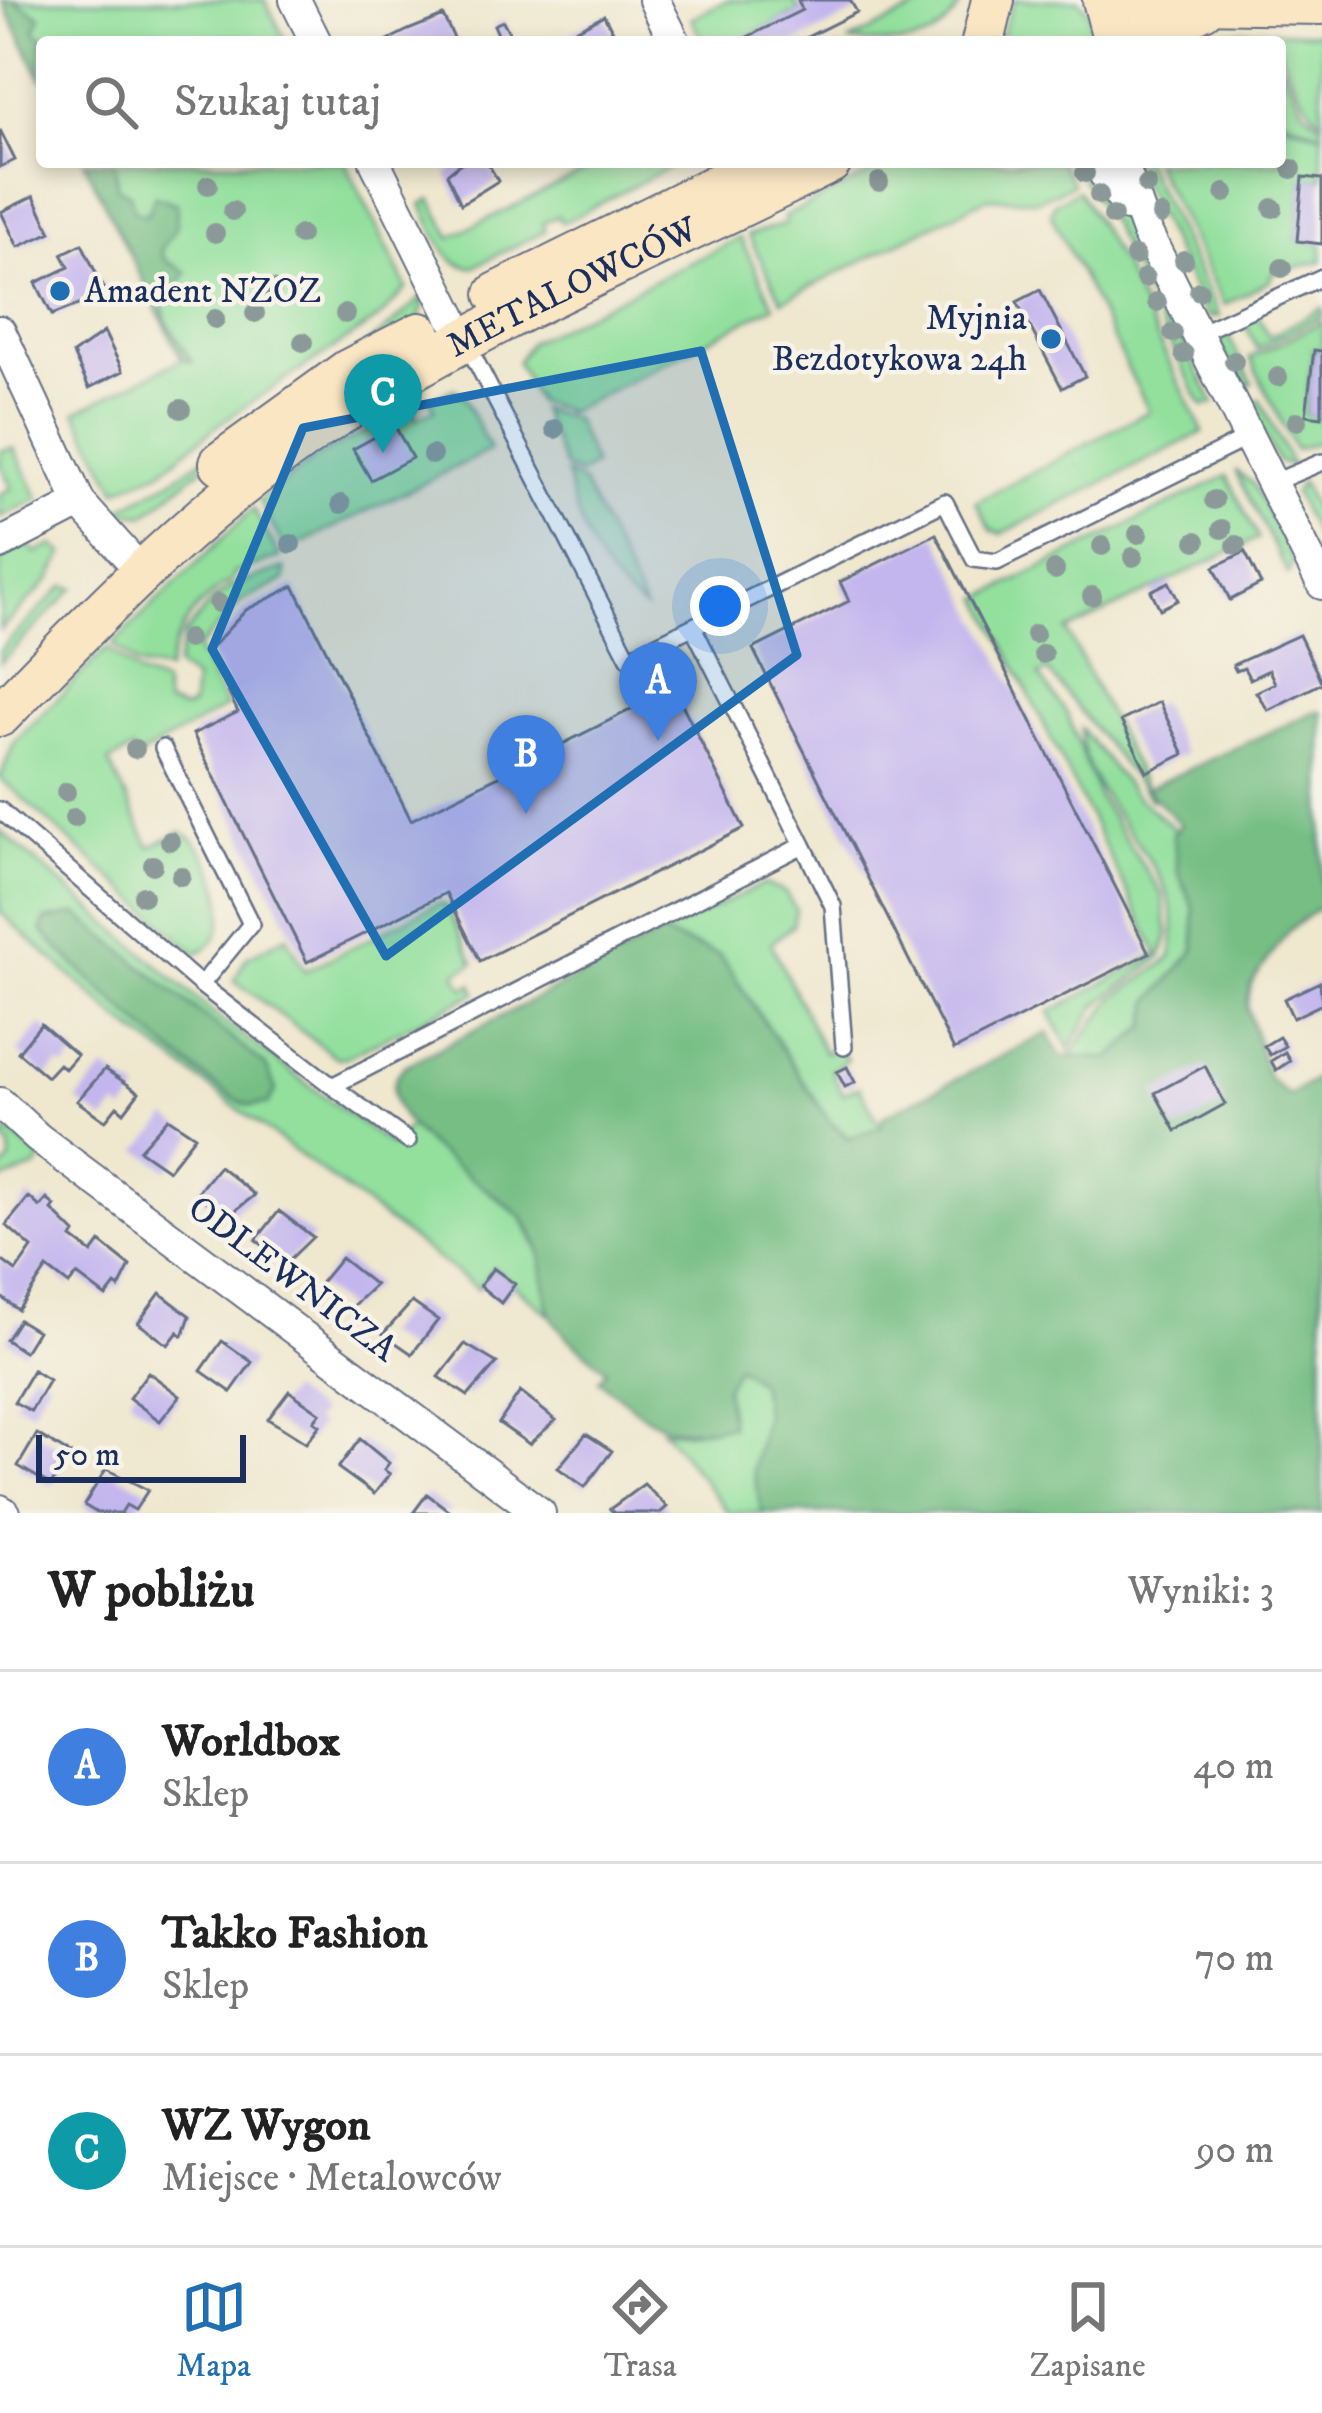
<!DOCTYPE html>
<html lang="pl">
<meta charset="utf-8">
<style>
body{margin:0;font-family:"IM FELL DW Pica",serif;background:#f2f2f2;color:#222}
.scale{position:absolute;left:36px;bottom:30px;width:210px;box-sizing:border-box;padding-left:12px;border:6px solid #1b2f5e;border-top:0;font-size:33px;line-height:42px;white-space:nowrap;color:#1b2f5e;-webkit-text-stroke:9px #f7f3e8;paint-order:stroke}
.you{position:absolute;left:720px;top:606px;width:42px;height:42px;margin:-30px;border:9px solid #fff;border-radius:50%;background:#1a73e8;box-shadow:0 0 0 18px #1a73e833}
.badge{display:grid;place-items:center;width:78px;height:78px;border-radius:50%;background:#1f6fb2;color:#fff;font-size:39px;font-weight:700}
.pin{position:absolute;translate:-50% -99px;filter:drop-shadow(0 3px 6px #0008)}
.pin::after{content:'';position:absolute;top:63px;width:42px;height:36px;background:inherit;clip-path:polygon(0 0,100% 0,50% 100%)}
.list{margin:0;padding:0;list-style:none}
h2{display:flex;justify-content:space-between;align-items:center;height:156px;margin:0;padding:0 48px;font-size:51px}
h2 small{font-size:39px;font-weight:400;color:#767676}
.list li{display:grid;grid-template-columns:78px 1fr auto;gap:36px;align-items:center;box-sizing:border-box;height:192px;padding:0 48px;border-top:3px solid #e0e0e0}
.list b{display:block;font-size:45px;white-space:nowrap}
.list p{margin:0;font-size:39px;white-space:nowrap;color:#767676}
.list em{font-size:39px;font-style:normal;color:#767676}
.icon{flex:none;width:66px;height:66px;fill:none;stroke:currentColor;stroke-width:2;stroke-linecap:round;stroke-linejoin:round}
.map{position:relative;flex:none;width:1322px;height:1513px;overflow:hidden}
.search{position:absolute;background:#fff;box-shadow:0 6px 18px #0003;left:36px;right:36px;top:36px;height:132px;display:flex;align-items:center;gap:30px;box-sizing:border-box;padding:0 42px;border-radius:12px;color:#767676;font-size:45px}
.sheet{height:732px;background:#fff}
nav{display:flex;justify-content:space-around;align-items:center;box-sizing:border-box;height:168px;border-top:3px solid #e0e0e0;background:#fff;font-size:33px;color:#767676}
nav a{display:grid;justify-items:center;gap:6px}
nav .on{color:#1f6fb2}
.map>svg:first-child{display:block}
.green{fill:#93e09d;stroke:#57887e;stroke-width:3}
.forest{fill:#76be84;stroke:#487671;stroke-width:3}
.building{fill:#c3b6ee}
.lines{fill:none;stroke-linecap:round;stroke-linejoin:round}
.lane-casing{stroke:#656f85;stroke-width:20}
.street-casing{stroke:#656f85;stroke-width:34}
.secondary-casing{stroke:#656f85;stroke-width:46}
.lane{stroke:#fff;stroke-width:15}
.street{stroke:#fff;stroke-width:30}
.secondary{stroke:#fbe6c4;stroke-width:42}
.tree{fill:#8b9a99}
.marked{fill:#1f6fb2;fill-opacity:0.2;stroke:#1f6fb2;stroke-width:9;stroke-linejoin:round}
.poi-dot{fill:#1f6fb2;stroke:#f7f3e8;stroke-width:4.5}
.labels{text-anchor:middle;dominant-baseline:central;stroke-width:9;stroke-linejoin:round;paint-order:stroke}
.street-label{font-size:36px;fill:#1b2f5e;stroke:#f7f3e8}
.poi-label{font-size:36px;fill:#1b2f5e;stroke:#f7f3e8;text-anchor:start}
</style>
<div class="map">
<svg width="1322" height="1513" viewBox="0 0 1322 1513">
<rect width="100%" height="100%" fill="#f7f3e8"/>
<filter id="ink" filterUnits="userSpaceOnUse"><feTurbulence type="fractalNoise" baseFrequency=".00833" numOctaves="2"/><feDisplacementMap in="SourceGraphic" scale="24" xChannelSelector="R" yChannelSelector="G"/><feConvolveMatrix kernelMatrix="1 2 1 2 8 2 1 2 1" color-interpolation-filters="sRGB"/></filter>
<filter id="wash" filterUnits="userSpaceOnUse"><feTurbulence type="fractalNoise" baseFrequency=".004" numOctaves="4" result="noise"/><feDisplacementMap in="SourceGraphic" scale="48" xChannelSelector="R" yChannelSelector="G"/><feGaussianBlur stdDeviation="2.7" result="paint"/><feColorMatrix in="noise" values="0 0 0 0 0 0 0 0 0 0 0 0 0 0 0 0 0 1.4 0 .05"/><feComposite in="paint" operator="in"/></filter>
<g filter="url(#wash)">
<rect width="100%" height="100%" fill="#efe7ce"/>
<path class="green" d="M2,0H265L286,42H42V80Z
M728,0H794L799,11L738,42H703L691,18Z
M935,0H963C933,55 905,42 848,42Z
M1014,0H1079L1089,12L1095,42H999Z
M1265,30L1270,42H1185L1219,32Z
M1270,31L1322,33V121C1296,95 1283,58 1270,31Z
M1280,64L1303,108L1322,126V133L1280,118Z
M1280,121L1322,135V179L1303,178L1297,240L1322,244V261L1272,273L1270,281L1224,305L1153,162H1280Z
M84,162H345L407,288L378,319L223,421L161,471L117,490L76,412L182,359Z
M604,162H680L562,223L558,216L542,223L545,231L473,267C443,267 434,228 422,204L431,199L451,237Z
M894,162H1060L1073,184L1038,200L987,198L782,301L748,235L786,224L784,217Z
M1072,162H1082L1121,221L1214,403L1204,406L1199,400L1112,226Z
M1131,162H1144L1219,316L1207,317Z
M1078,190L1123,267L1203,432L1001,534L991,530L976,502L1149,411L1051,215L1054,204Z
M740,238L774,306L569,412L537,402L517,362L530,342Z
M426,294L419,320L265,416L145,515L117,511L172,480L382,333Z
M1322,308V316L1257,349L1244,321L1258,315L1269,337Z
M1322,322V350H1313L1305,414L1321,417L1322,441L1295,450L1250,358Z
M1225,330L1252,383L1242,388L1218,339Z
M454,389L463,395L490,450L286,551L259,501L321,454L411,410L417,418L435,410L430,400Z
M1260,400L1292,466L1278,462L1250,405Z
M540,409L574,419L594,465L579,475L564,467Z
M14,448L39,499L0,517V494L12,488L0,465V451Z
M1235,470L1253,484L1293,562L1288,574Z
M566,474L583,483L645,609C599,580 578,526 566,474Z
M1227,476L1258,538L1067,631L1152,801L1048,671L1039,675L1067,714L1099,798L1162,895L1168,935L1161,957L1098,1004L1069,1048L1050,1012L1158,954L981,598Z
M1301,482L1322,524V549L1294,493Z
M253,509L280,557L233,574L234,579C196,601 176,629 167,671L137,666L113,644Z
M30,543L35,553L54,545L64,554L50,579L0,630V558Z
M285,568V580L241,602L197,649L226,707L136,758L132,750L109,762L150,847L181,832C217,848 245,936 196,953L0,778L14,743L107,648L139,675L163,684L166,704L184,710L192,706L194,680L176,667L184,636L211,602L232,586Z
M64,586L74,588L0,663V650Z
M1081,729L1134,795L1176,830L1178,872L1194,909L1195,950L1151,1001L1147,1026L1109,1059L1072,1058L1071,1053L1114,998L1170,959C1197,865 1082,816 1081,729Z
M0,831L224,1022L391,1146L410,1125L523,1219L546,1265L552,1317L493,1267L478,1289L120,1020L0,912Z
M764,884L785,892L796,910L793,925L771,943L824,1052L840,1049L847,1060L831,1070L843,1094L859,1087L881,1127L849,1138L831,1123L720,955L661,934Z
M439,903L446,906L474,963L456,973L464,988L472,984L476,993L346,1057L337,1058L234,980L247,957L287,936L305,971Z
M9,1132L42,1158L36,1168L0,1181V1172L11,1161L10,1147L3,1140Z
M737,1366L759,1382L765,1415L753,1469L762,1513H729L662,1429L687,1432L730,1426L724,1388Z"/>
<path class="forest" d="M2,0H13L40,16L35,32L44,38L68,36L75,42H42V80Z
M84,162H115L117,187L130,194L134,211L147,215L155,196L177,204L176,228L161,250L165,260L186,272L175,293L163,300L165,319L192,362L182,359Z
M1314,712H1322V905L1289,930L1251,984L1247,1007L1268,1078L1289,1096L1322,1075V1513H762L753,1469L765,1415L759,1382L737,1366L725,1388L731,1426C658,1436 655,1424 599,1380L606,1370C591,1355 561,1335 552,1317C538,1289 551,1252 523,1219C497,1188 352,1116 405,1066L661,934L720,955L831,1123L849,1138L881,1127L882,1117L1048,1033L1060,1056L1109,1059L1147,1026L1151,1001L1195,950L1194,909L1178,872L1173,833L1181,825L1146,789Z
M77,914L266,1066L276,1090L268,1104C262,1104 255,1107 249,1105C219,1099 64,960 42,930L45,920Z"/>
<g id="blocks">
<path class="building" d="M798,0H850L857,12L797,42H737L802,10Z
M604,15L618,42H577L572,32Z
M443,16L456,42H384L408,30Z
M503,21L511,36L501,41L494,25Z
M0,130L15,160L0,167Z
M462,162H487L498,181L461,204L447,174Z
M1303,177L1322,179V244L1297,241Z
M34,196L51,232L18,247L1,212Z
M82,244L106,294L52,315L36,283L69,267L62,254Z
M1040,290L1085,376L1062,388L1017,302Z
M104,332L123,371L89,388L73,354Z
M1314,350L1322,351V417L1306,415Z
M395,426L412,458L371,480L353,449Z
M936,534L1149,953L954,1050L753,649L849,601L840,582Z
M1245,552L1261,584L1230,600L1214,567Z
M1169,582L1178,600L1160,609L1151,591Z
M294,586L411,820L674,688L744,828L480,961L446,893L307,962L193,734L238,712L208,651L246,610Z
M1299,635L1322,683L1268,710L1256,692L1275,683L1269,670L1250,679L1244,668L1236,671L1233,665Z
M1159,702L1184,754L1147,772L1121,721Z
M1320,982L1322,1004L1293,1018L1284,999Z
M41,1024L77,1055L65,1069L59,1064L47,1077L18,1052Z
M1279,1037L1285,1046L1270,1055L1264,1046Z
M1285,1052L1290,1061L1276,1070L1271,1061Z
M1205,1066L1225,1104L1176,1131L1155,1093Z
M847,1067L855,1082L845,1087L837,1072Z
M105,1069L139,1092L124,1112L117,1106L105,1121L77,1101Z
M168,1118L195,1136L168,1170L139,1150Z
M219,1166L255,1195L227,1217L197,1193Z
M29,1197L40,1207L47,1199L55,1206L52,1210L75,1233L72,1238L92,1253L100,1242L130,1266L119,1288L115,1285L106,1297L77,1275L69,1285L47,1268L18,1310L0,1296V1259L16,1271L32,1248L6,1225Z
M279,1211L313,1237L286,1263L256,1240Z
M341,1258L375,1285L348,1310L318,1286Z
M493,1268L515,1284L501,1303L480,1286Z
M160,1293L190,1316L183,1336L178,1332L168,1345L138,1323Z
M412,1302L438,1320L412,1354L383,1334Z
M19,1320L37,1331L24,1352L6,1340Z
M222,1341L252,1362L231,1392L201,1371Z
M465,1344L497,1363L468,1396L439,1377Z
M33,1370L49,1380L31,1411L14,1402Z
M148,1372L180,1396L160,1421L129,1398Z
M289,1391L320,1413L314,1421L320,1425L306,1443L268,1419Z
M520,1392L556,1420L529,1444L499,1423Z
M37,1434L70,1454L51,1485L18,1466Z
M586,1434L612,1451L585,1487L558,1468Z
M360,1439L389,1463L384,1470L390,1474L374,1494L338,1468Z
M106,1469L148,1490L135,1510L126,1505L121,1513H97L84,1505Z
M644,1484L667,1507L660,1513H614L610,1509Z
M427,1494L452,1513H413Z"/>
</g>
</g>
<g filter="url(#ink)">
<use href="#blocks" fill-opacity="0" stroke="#656f85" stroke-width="3"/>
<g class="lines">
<defs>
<path id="lane" d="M1197,334L1322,277
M466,342L629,658L945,502L974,559L997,562L1249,437
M1272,483L1322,462
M163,748L251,924L201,985
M0,810L201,985L332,1086L803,845L693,627
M803,845L833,906L844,1047
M332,1086L408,1141"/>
<path id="street" d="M295,0L316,42
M654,0L675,42
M375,162L452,317
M1096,162L1127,206
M1122,162L1148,235L1322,584
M0,331L80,503L141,571
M0,544L80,503
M0,1103L38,1138L540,1513
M0,1510L5,1513"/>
<g id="secondary">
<path d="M1104,0L1115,42"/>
<path d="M1140,0L1322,3"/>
<path d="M983,42L993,0"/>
<path d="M1132,42L1203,8"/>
<path d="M497,294L764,162"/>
<path d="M221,463L348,371L420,334"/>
<path id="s1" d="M0,715C107,604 212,496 342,412C495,313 668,244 830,162"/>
</g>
</defs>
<use href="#lane" class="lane-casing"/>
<use href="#street" class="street-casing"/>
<use href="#secondary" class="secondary-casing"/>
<use href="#lane" class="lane"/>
<use href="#street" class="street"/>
<use href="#secondary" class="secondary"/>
</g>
<g class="tree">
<circle cx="1292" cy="169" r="10"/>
<circle cx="1085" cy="173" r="10"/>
<circle cx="879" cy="182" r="10"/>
<circle cx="208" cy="185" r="10"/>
<circle cx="1147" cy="185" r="10"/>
<circle cx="1225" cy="193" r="10"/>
<circle cx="1099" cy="195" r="10"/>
<circle cx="1273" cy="208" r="10"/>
<circle cx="233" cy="211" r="10"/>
<circle cx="1161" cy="215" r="10"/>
<circle cx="1113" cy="216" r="10"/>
<circle cx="215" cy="233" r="10"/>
<circle cx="300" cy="235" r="10"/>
<circle cx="1135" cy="256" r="10"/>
<circle cx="1184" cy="260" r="10"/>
<circle cx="1282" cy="268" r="10"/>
<circle cx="1145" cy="278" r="10"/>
<circle cx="272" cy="289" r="10"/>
<circle cx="1199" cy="291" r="10"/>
<circle cx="1157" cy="302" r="10"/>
<circle cx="255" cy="313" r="10"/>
<circle cx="345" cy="314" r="10"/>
<circle cx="215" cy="319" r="10"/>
<circle cx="1173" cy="333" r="10"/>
<circle cx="303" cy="342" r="10"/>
<circle cx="1184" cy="354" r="10"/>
<circle cx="1234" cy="361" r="10"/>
<circle cx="1278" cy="377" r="10"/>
<circle cx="181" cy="409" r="10"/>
<circle cx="1297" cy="421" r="10"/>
<circle cx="555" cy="429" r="10"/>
<circle cx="432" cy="455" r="10"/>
<circle cx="1214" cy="500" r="10"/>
<circle cx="341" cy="504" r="10"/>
<circle cx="1222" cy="529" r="10"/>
<circle cx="1138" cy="534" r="10"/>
<circle cx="1196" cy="541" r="10"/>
<circle cx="291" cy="544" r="10"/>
<circle cx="1236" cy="545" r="10"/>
<circle cx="1102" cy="546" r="10"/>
<circle cx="1133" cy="557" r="10"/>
<circle cx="1055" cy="570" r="10"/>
<circle cx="1092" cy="596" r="10"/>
<circle cx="218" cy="603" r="10"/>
<circle cx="1035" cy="634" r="10"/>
<circle cx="188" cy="639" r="10"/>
<circle cx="1043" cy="654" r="10"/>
<circle cx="135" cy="749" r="10"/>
<circle cx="66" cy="792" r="10"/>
<circle cx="74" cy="818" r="10"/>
<circle cx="170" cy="841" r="10"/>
<circle cx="153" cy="865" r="10"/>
<circle cx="181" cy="876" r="10"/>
<circle cx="143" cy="896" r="10"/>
</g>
</g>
<path class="marked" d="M701,351L797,655L386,956L212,649L303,428Z"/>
<g class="poi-dot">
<circle cx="60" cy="291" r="12"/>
<circle cx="1051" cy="339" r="12"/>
</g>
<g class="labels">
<g class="street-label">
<text stroke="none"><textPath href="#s1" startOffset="720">METALOWCÓW</textPath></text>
<text transform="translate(292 1279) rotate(37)">ODLEWNICZA</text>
</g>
<g class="poi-label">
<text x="84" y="291">Amadent NZOZ</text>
<text x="1027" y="318" text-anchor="end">Myjnia<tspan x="1027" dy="41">Bezdotykowa 24h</tspan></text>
</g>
</g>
</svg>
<div class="scale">50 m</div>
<div class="you"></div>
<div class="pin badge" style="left:658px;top:741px;background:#3f7fe0">A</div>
<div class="pin badge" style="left:526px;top:814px;background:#3f7fe0">B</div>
<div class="pin badge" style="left:383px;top:453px;background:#0f9aa8">C</div>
<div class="search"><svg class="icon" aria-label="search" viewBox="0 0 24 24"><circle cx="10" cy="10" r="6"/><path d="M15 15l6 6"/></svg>Szukaj tutaj</div>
</div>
<section class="sheet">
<h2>W pobliżu<small>Wyniki: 3</small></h2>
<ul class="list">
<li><span class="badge" style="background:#3f7fe0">A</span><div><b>Worldbox</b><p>Sklep</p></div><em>40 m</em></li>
<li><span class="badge" style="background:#3f7fe0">B</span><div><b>Takko Fashion</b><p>Sklep</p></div><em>70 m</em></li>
<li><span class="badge" style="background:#0f9aa8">C</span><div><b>WZ Wygon</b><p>Miejsce · Metalowców</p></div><em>90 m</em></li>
</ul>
</section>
<nav>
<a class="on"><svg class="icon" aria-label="map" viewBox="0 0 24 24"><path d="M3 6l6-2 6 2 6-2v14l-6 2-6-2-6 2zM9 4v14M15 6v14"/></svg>Mapa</a>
<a><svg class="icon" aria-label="directions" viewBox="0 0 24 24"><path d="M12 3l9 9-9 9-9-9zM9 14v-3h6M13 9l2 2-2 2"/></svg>Trasa</a>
<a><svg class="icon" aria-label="saved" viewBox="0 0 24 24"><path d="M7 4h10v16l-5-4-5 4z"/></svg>Zapisane</a>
</nav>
